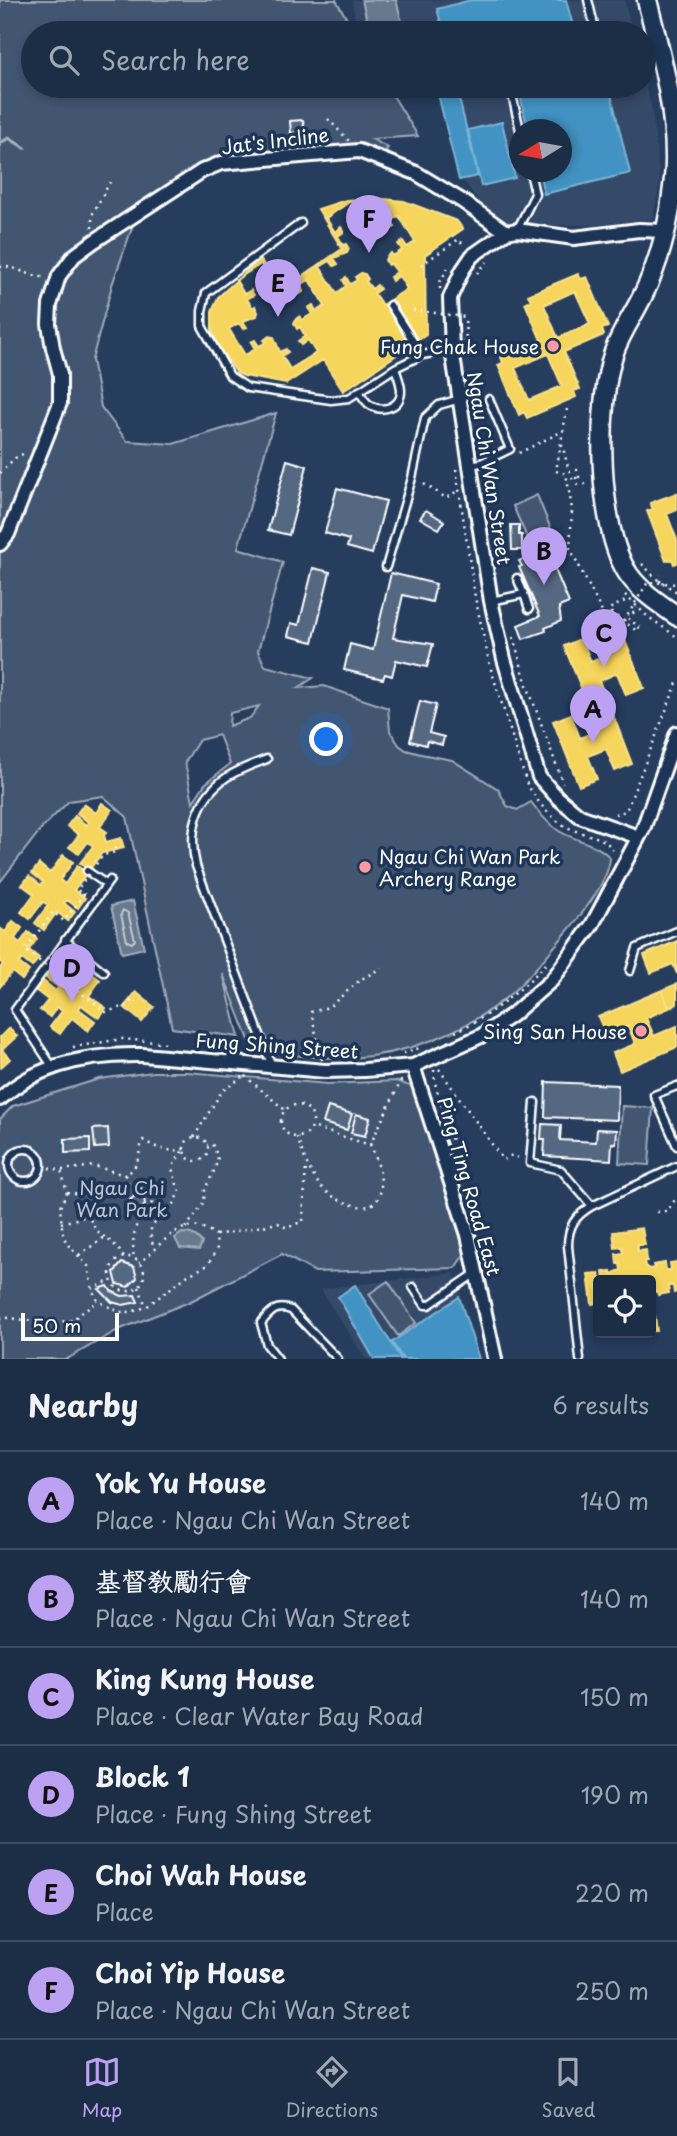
<!DOCTYPE html>
<meta charset="utf-8">
<style>
body{margin:0;font-family:"Playpen Sans","LXGW WenKai TC",sans-serif;background:#25364d;color:#f1f3f6}
.controls{position:absolute;right:21px;bottom:21px;display:grid;overflow:hidden;border-radius:7px;box-shadow:0 4px 10px #0003}
.controls button{width:63px;height:63px;display:grid;place-items:center;padding:0;border:0;border-bottom:2px solid #3a4a5f;background:#1c2e46;color:#f1f3f6;font:35px sans-serif}
.compass{position:absolute;left:509px;top:119px;width:63px;height:63px;border-radius:50%;background:#1c2e46;box-shadow:0 4px 10px #0003;rotate:259deg}
.scale{position:absolute;left:21px;bottom:18px;width:98px;box-sizing:border-box;padding-left:7px;border:4px solid #fff;border-top:0;font-size:19px;line-height:24px;white-space:nowrap;color:#fff;-webkit-text-stroke:5px #1d3557;paint-order:stroke}
.you{position:absolute;left:327px;top:740px;width:24px;height:24px;margin:-18px;border:5px solid #fff;border-radius:50%;background:#1a73e8;box-shadow:0 0 0 10px #1a73e833}
.badge{display:grid;place-items:center;width:46px;height:46px;border-radius:50%;background:#bca0f2;color:#111;font-size:23px;font-weight:700}
.pin{position:absolute;translate:-50% -58px;filter:drop-shadow(0 2px 4px #0008)}
.pin::after{content:'';position:absolute;top:37px;width:24px;height:21px;background:inherit;clip-path:polygon(0 0,100% 0,50% 100%)}
.list{margin:0;padding:0;list-style:none}
h2{display:flex;justify-content:space-between;align-items:center;height:91px;margin:0;padding:0 28px;font-size:30px}
h2 small{font-size:23px;font-weight:400;color:#a0a8b3}
.list li{display:grid;grid-template-columns:46px 1fr auto;gap:21px;align-items:center;box-sizing:border-box;height:98px;padding:0 28px;border-top:2px solid #3a4a5f}
.list b{display:block;font-size:26px;white-space:nowrap}
.list p{margin:0;font-size:23px;white-space:nowrap;color:#a0a8b3}
.list em{font-size:23px;font-style:normal;color:#a0a8b3}
.icon{flex:none;width:38px;height:38px;fill:none;stroke:currentColor;stroke-width:2;stroke-linecap:round;stroke-linejoin:round}
.map{position:relative;flex:none;width:677px;height:1359px;overflow:hidden}
.search{position:absolute;background:#1c2e46;box-shadow:0 4px 10px #0003;left:21px;right:21px;top:21px;height:77px;display:flex;align-items:center;gap:18px;box-sizing:border-box;padding:0 24px;border-radius:38px;color:#a0a8b3;font-size:26px}
.sheet{height:679px;background:#1c2e46}
nav{display:flex;justify-content:space-around;align-items:center;box-sizing:border-box;height:98px;border-top:2px solid #3a4a5f;background:#1c2e46;font-size:19px;color:#a0a8b3}
nav a{display:grid;justify-items:center;gap:4px}
nav .on{color:#bca0f2}
.map>svg:first-child{display:block}
.built{fill:#344a68;fill-rule:evenodd}
.green{fill:#425672;stroke:#a0aab8;stroke-width:2;fill-rule:evenodd}
.water{fill:#67788e;stroke:#a4aebb;stroke-width:2}
.homes{fill:#f6d55c;stroke:#f9e28d;stroke-width:2;fill-rule:evenodd}
.schools{fill:#4393c3;stroke:#7bb3d5;stroke-width:2}
.lines{fill:none;stroke-linecap:round;stroke-linejoin:round}
.shore{stroke:#c2c9d2;stroke-width:2}
.stream{stroke:#a4aebb;stroke-width:3.5}
.building{fill:#556781;stroke:#fff;stroke-width:2}
.service-casing{stroke:#fff;stroke-width:11}
.minor-casing{stroke:#fff;stroke-width:18}
.secondary-casing{stroke:#fff;stroke-width:23}
.path{stroke:#fff;stroke-width:2.5;stroke-dasharray:2 5;stroke-linecap:butt}
.service{stroke:#1d3557;stroke-width:6}
.minor{stroke:#1d3557;stroke-width:12}
.secondary{stroke:#1d3557;stroke-width:18}
.path-bridge{stroke:#fff;stroke-width:2.5;stroke-dasharray:2 5;stroke-linecap:butt}
.poi-dot{fill:#ff9aa2;stroke:#1d3557;stroke-width:2.5}
.labels{text-anchor:middle;dominant-baseline:central;stroke-width:7;stroke-linejoin:round;paint-order:stroke}
.street-label{font-size:19px;fill:#fff;stroke:#1d3557}
.poi-label{font-size:19px;fill:#fff;stroke:#1d3557;text-anchor:end}
.park-label{font-size:19px;fill:#bdc4ce;stroke:#1d3557}
</style>
<div class="map">
<svg width="677" height="1359" viewBox="0 0 677 1359">
<rect width="100%" height="100%" fill="#263d5e"/>
<filter id="ink" filterUnits="userSpaceOnUse"><feTurbulence type="fractalNoise" baseFrequency=".0143" numOctaves="2"/><feDisplacementMap in="SourceGraphic" scale="14" xChannelSelector="R" yChannelSelector="G"/><feConvolveMatrix kernelMatrix="1 2 1 2 8 2 1 2 1" color-interpolation-filters="sRGB"/></filter>
<g filter="url(#ink)">
<path class="built" d="M352,0H624L633,33H357Z
M644,79L652,110L660,182L653,219L593,225H498L456,172L435,86H644ZM520,130H562V172H520Z
M454,1273L480,1359H366L320,1289Z"/>
<path class="green" d="M0,0H336L355,33H33V86H387L418,136L372,139L388,148L385,151L367,147L292,154L286,148L278,149L276,154L207,161L178,184L139,208L112,285L92,360L101,407L127,441L173,444L276,413L238,548L283,562L258,651L265,666L313,678L298,688L324,686L388,708L390,731L399,745L406,750L421,754L452,760L498,789L507,806L517,810L531,802C539,813 548,824 559,831C575,841 598,843 610,858C608,884 578,919 561,939C548,954 536,969 522,983C484,1022 424,1049 371,1056C332,1061 291,1055 253,1050L223,974L239,1037L172,1028L127,817L103,796L69,801L42,828L0,882ZM259,706L250,718L229,726L230,713ZM219,735L230,764L205,784L193,802L185,762L199,740Z
M537,495L555,539L532,549L513,506Z
M153,1072H187L328,1084L396,1081L410,1086L416,1092L465,1253L455,1268L315,1272L282,1254L189,1302L118,1330L67,1359H0V1119L13,1106L99,1079Z
M622,1106L653,1108L649,1165L619,1163Z
M388,1281L416,1323L398,1336L369,1294Z"/>
<path class="water" d="M362,0H396L405,33H370Z
M133,901L144,948L122,953L111,906Z
M182,1233C191,1233 197,1235 202,1243L199,1250L180,1248L175,1238Z"/>
<path class="homes" d="M374,198L404,201L457,221L463,229L425,255L426,335L343,391L323,360L286,384L244,376L237,373L219,347L212,330V312L218,297L260,259L282,290L342,249L318,209L346,200Z
M351,201L360,216L354,220L357,224L363,220L369,229L366,231L369,235L378,233L377,231L386,224L390,230L395,227L391,221L399,216L415,242L407,247L403,241L398,244L402,250L393,256L391,253L387,256L385,260L388,265L391,264L397,272L390,277L392,281L399,276L407,289L382,305L374,293L380,289L377,285L372,289L366,281L368,279L365,274L361,273L355,277L357,280L350,284L346,277L343,280L346,286L337,293L320,267L330,261L334,266L338,264L334,258L347,253L349,249L346,244L343,245L338,236L344,232L341,227L335,232L326,218Z
M261,264L270,279L264,283L267,287L273,284L279,293L276,294L279,299L288,297L286,294L296,288L300,294L304,291L301,285L309,280L325,306L316,311L313,305L308,308L312,314L302,320L300,316L296,319L294,323L297,329L300,327L305,336L298,341L301,345L308,340L316,353L290,369L282,356L288,352L286,349L280,352L274,337L269,336L264,340L266,342L259,346L255,340L251,342L255,349L245,355L229,329L239,323L243,329L247,327L243,321L257,316L258,312L255,306L253,308L247,299L254,295L251,290L244,294L236,280Z
M578,274L581,279L587,277L608,327L602,329L604,335L564,352L580,389L574,391L576,397L527,418L524,412L519,415L498,365L503,363L501,357L541,340L525,303L531,300L528,295ZM575,291L590,324L558,338L544,305ZM548,354L562,386L529,400L515,368Z
M677,493V510L667,514L677,540V563L674,564L672,559L666,561L647,511L653,509L650,503Z
M618,623L644,688L626,695L617,673L599,681L607,699L589,707L564,646L582,638L591,662L609,654L600,631Z
M607,699L632,764L615,771L606,749L588,756L597,779L579,786L553,721L571,714L580,738L598,730L589,707Z
M102,803L112,810L100,827L107,832L104,835L106,842L121,838L124,848L102,853L89,870L80,863L93,846L88,842L79,854L69,847L79,835L67,826L75,816L86,825L88,822L77,813L84,804L96,813Z
M63,855L73,862L60,880L65,884L77,866L87,873L74,890L85,898L78,908L67,900L64,903L75,912L68,921L57,912L44,930L35,923L48,905L43,902L30,919L21,912L34,894L22,885L29,876L41,885L43,882L32,873L39,864L50,873Z
M13,921L22,928L15,939L20,943L28,932L37,939L29,950L39,958L32,967L22,959L19,963L29,971L22,980L12,972L0,987V968L3,964L0,962V928L5,932Z
M677,941V974L673,964L651,973L644,955Z
M52,968L65,978L73,968L82,975L74,985L79,989L91,973L100,980L89,996L106,1008L99,1018L81,1005L79,1009L95,1021L88,1031L72,1018L60,1034L50,1027L62,1011L57,1007L50,1017L40,1010L48,1000L35,990L42,980L56,991L58,987L45,977Z
M677,984V1004L669,1008L662,990Z
M662,990L669,1008L646,1018L654,1036L677,1026V1047L620,1071L613,1053L635,1044L628,1026L606,1035L598,1017Z
M136,992L154,1007L142,1022L124,1007Z
M9,1028L17,1036L2,1050L10,1059L1,1067L0,1037Z
M642,1228L645,1245H638V1251L646,1250L647,1261H644L645,1266L649,1269L654,1268L653,1265L665,1263L666,1270H671L670,1263L677,1262V1292L674,1293L673,1286H668L669,1293L658,1295L657,1291L651,1293V1280H598V1303L592,1304L588,1274L599,1273L600,1280L604,1279L603,1272L611,1271V1274L621,1270L620,1264H617L616,1254L623,1253V1247L615,1248L613,1232Z
M655,1316L657,1331H651V1317Z"/>
<path class="schools" d="M471,0H566L573,26L547,33H444L437,9Z
M436,86H456L478,176L459,180Z
M518,86H609L630,173L544,194L539,172H562V130H528Z
M502,122L515,178L481,186L468,130Z
M355,1285L401,1359H374L338,1297Z
M459,1297L479,1359H403L392,1342Z"/>
<g class="lines">
<path class="shore" d="M123,910L128,913L135,940L132,943L127,941L121,914Z"/>
<path class="stream" d="M0,143L9,138L25,148"/>
</g>
<path class="building" d="M303,120L305,132L291,133L290,121Z
M287,460L307,466L289,535L268,530Z
M337,488L386,501L372,554L347,547L349,540L325,533Z
M426,510L444,521L439,529L420,518Z
M511,525H519V535H522V550H512Z
M536,553L539,559L549,555L569,603L559,607L561,621L545,628L546,631L523,639L518,625L540,616L519,567L522,566L519,561Z
M313,568L330,572L313,642L288,636L291,623L299,625Z
M391,573L436,584L432,602L403,595L393,638L433,644L427,667L396,660L392,676L385,674L383,679L344,670L350,644L373,650Z
M420,701L436,705L429,733L444,737L442,745L427,741L426,745L410,741Z
M546,1082L618,1085L617,1120L545,1117Z
M328,1107L352,1114L347,1130L323,1123Z
M356,1114L370,1118L365,1136L351,1133Z
M542,1124L561,1125L560,1140L596,1142L597,1129L617,1130L616,1144L612,1143L611,1160L544,1156L545,1139H541Z
M108,1128L109,1147L95,1148L93,1129Z
M90,1138V1152L65,1153V1139Z
M136,1195L144,1197L145,1205L139,1210L131,1208L130,1200Z
M122,1263L134,1267L137,1278L128,1287L117,1284L114,1272Z
M108,1286L111,1291L122,1296L135,1295L138,1302L123,1305L112,1302L99,1289Z"/>
<g class="lines">
<defs>
<path id="service" d="M588,0L596,33
M510,86L520,130
M301,223L206,293L202,311V326L230,376L248,388L331,400L349,398L395,368L422,355L452,350
M517,230L535,194L530,172
M390,305L422,355
M359,391C362,396 365,402 370,405C383,413 401,407 401,391C401,383 397,375 395,368
M470,465L481,463L510,449L489,399
M386,567L412,478L425,418L439,405L460,399
M517,578L524,594
M491,601L524,594L529,609
M267,759C254,764 239,769 227,777C196,798 188,832 196,866L272,1066
M87,871L106,884
M65,940L104,972
M630,971L637,948L677,931
M52,1066L15,1010L110,880
M677,1086L654,1095L677,1146
M535,1102L530,1163L561,1170L592,1206
M9 1165a16 16 0 1 1 32 0a16 16 0 1 1-32 0Z
M413,1287L425,1305H429L476,1273
M278,1359L267,1345L261,1323C271,1311 276,1305 291,1310L338,1359
M580,1359L568,1246C568,1226 575,1216 592,1206L677,1166"/>
<path id="minor" d="M0,544L8,534L60,403V374L53,348L49,324L50,305L59,276L74,256L93,242L202,171L221,163L359,151L416,173L462,201L506,232
M638,837L580,816L558,798L539,777L504,659L491,601L452,350L450,298L462,271L472,256L506,232L517,230L574,238L639,230L665,231
M413,1066L468,1235L495,1359
M0,1099C38,1063 92,1054 143,1055L325,1071L365,1070L413,1066L481,1036L512,1015L552,980L592,925L643,829L677,733"/>
<path id="secondary" d="M647,0C660,53 676,107 675,162C675,177 672,194 670,209C665,238 656,269 643,295C634,314 621,332 614,352C596,403 597,529 629,575C641,592 660,604 677,616"/>
</defs>
<use href="#service" class="service-casing"/>
<use href="#minor" class="minor-casing"/>
<use href="#secondary" class="secondary-casing"/>
<path class="path" d="M572,23L575,33
M328,119L349,141
M92,228V215L110,182
M421,265L459,239L464,246
M0,267C16,265 27,277 45,277
M477,273L487,262
M440,289V282L449,266
M463,341H466L465,317
M567,409L556,471L566,474L567,479L572,509L570,548L604,616L612,613L637,631L639,627L629,619L637,608
M562,444L569,471L577,470L579,477L567,479
M519,453L563,431
M456,469L475,597L490,666L527,784C537,801 550,819 569,828C585,837 609,834 614,855
M0,473L15,458L27,452
M576,477L577,484H591
M424,484L446,498L459,490
M642,564L658,580L677,592
M625,595L647,616L677,637
M611,614L609,609L627,600
M513,637L527,685L563,783
M615,814L626,811L677,683
M455,1032C492,1015 521,990 549,961
M73,1047L122,1039L167,1043
M403,1053L420,1048
M322,1060L311,1012L329,1007L360,980L381,968
M439,1069L503,1160L512,1155L520,1159
M434,1070L435,1083L452,1141
M245,1076L285,1110
M281 1121a16 16 0 1 1 32 0a16 16 0 1 1-32 0Z
M184 1149a12 12 0 1 1 24 0a12 12 0 1 1-24 0Z
M194,1137L222,1091L244,1076
M297,1137C303,1154 308,1171 320,1185C326,1193 338,1200 347,1203C392,1220 384,1171 370,1145L312,1127
M370,1145L402,1079
M42,1167L61,1170L67,1192L60,1207L63,1236L69,1246L88,1266L92,1289L98,1301L119,1312H131L146,1307L188,1275L208,1265L217,1248L216,1235C183,1211 163,1244 139,1263
M62,1170L94,1166L125,1175C141,1166 137,1155 143,1140C155,1148 169,1153 184,1149
M125,1175L128,1182L150,1193L152,1203C135,1217 131,1238 134,1259
M67,1192L83,1195C87,1206 88,1219 95,1228C105,1241 114,1239 124,1258
M657,1212L667,1211L677,1197
M61,1223L88,1216
M186,1228L204,1202L205,1189L215,1169L218,1157L212,1144L207,1145
M216,1235L278,1223L287,1228L303,1221L306,1165
M156,1250L151,1240V1227L174,1204L179,1191L172,1168L183,1150
M79,1255L105,1237
M110 1274a17 17 0 1 1 34 0a17 17 0 1 1-34 0Z
M139,1287L146,1307
M92,1289L111,1280
M0,1317L52,1323L72,1320L98,1301
M675,1359L677,1357"/>
<use href="#service" class="service"/>
<use href="#minor" class="minor"/>
<use href="#secondary" class="secondary"/>
<path class="path-bridge" d="M413,310L465,317
M660,582L661,575
M624,621L648,582L677,584
M115,847L116,852L103,855L77,890L84,894L64,921L53,912L25,950L106,1012L128,1005L133,999L140,1006"/>
</g>
</g>
<g class="poi-dot">
<circle cx="553" cy="346" r="7"/>
<circle cx="365" cy="867" r="7"/>
<circle cx="641" cy="1031" r="7"/>
</g>
<g class="labels">
<g class="street-label">
<text transform="translate(275 140) rotate(-7)">Jat's Incline</text>
<text transform="translate(490 468) rotate(81)">Ngau Chi Wan Street</text>
<text transform="translate(277 1045) rotate(4)">Fung Shing Street</text>
<text transform="translate(470 1186) rotate(74)">Ping Ting Road East</text>
</g>
<g class="poi-label">
<text x="539" y="346">Fung Chak House</text>
<text x="379" y="856" text-anchor="start">Ngau Chi Wan Park<tspan x="379" dy="22">Archery Range</tspan></text>
<text x="627" y="1031">Sing San House</text>
</g>
<g class="park-label">
<text x="122" y="1187">Ngau Chi<tspan x="122" dy="22">Wan Park</tspan></text>
</g>
</g>
</svg>
<div class="controls">
<button><svg class="icon" aria-label="locate" viewBox="0 0 24 24"><circle cx="12" cy="12" r="6"/><path d="M12 2v4M12 18v4M2 12h4M18 12h4"/></svg></button>
</div>
<svg class="compass" viewBox="-18 -18 36 36"><path d="M0-13l5 13h-10z" fill="#e53935"/><path d="M0 13l5-13h-10z" fill="#a0a8b3"/></svg>
<div class="scale">50 m</div>
<div class="you"></div>
<div class="pin badge" style="left:593px;top:743px">A</div>
<div class="pin badge" style="left:544px;top:585px">B</div>
<div class="pin badge" style="left:604px;top:667px">C</div>
<div class="pin badge" style="left:72px;top:1002px">D</div>
<div class="pin badge" style="left:278px;top:317px">E</div>
<div class="pin badge" style="left:369px;top:253px">F</div>
<div class="search"><svg class="icon" aria-label="search" viewBox="0 0 24 24"><circle cx="10" cy="10" r="6"/><path d="M15 15l6 6"/></svg>Search here</div>
</div>
<section class="sheet">
<h2>Nearby<small>6 results</small></h2>
<ul class="list">
<li><span class="badge">A</span><div><b>Yok Yu House</b><p>Place · Ngau Chi Wan Street</p></div><em>140 m</em></li>
<li><span class="badge">B</span><div><b>基督教勵行會</b><p>Place · Ngau Chi Wan Street</p></div><em>140 m</em></li>
<li><span class="badge">C</span><div><b>King Kung House</b><p>Place · Clear Water Bay Road</p></div><em>150 m</em></li>
<li><span class="badge">D</span><div><b>Block 1</b><p>Place · Fung Shing Street</p></div><em>190 m</em></li>
<li><span class="badge">E</span><div><b>Choi Wah House</b><p>Place</p></div><em>220 m</em></li>
<li><span class="badge">F</span><div><b>Choi Yip House</b><p>Place · Ngau Chi Wan Street</p></div><em>250 m</em></li>
</ul>
</section>
<nav>
<a class="on"><svg class="icon" aria-label="map" viewBox="0 0 24 24"><path d="M3 6l6-2 6 2 6-2v14l-6 2-6-2-6 2zM9 4v14M15 6v14"/></svg>Map</a>
<a><svg class="icon" aria-label="directions" viewBox="0 0 24 24"><path d="M12 3l9 9-9 9-9-9zM9 14v-3h6M13 9l2 2-2 2"/></svg>Directions</a>
<a><svg class="icon" aria-label="saved" viewBox="0 0 24 24"><path d="M7 4h10v16l-5-4-5 4z"/></svg>Saved</a>
</nav>
